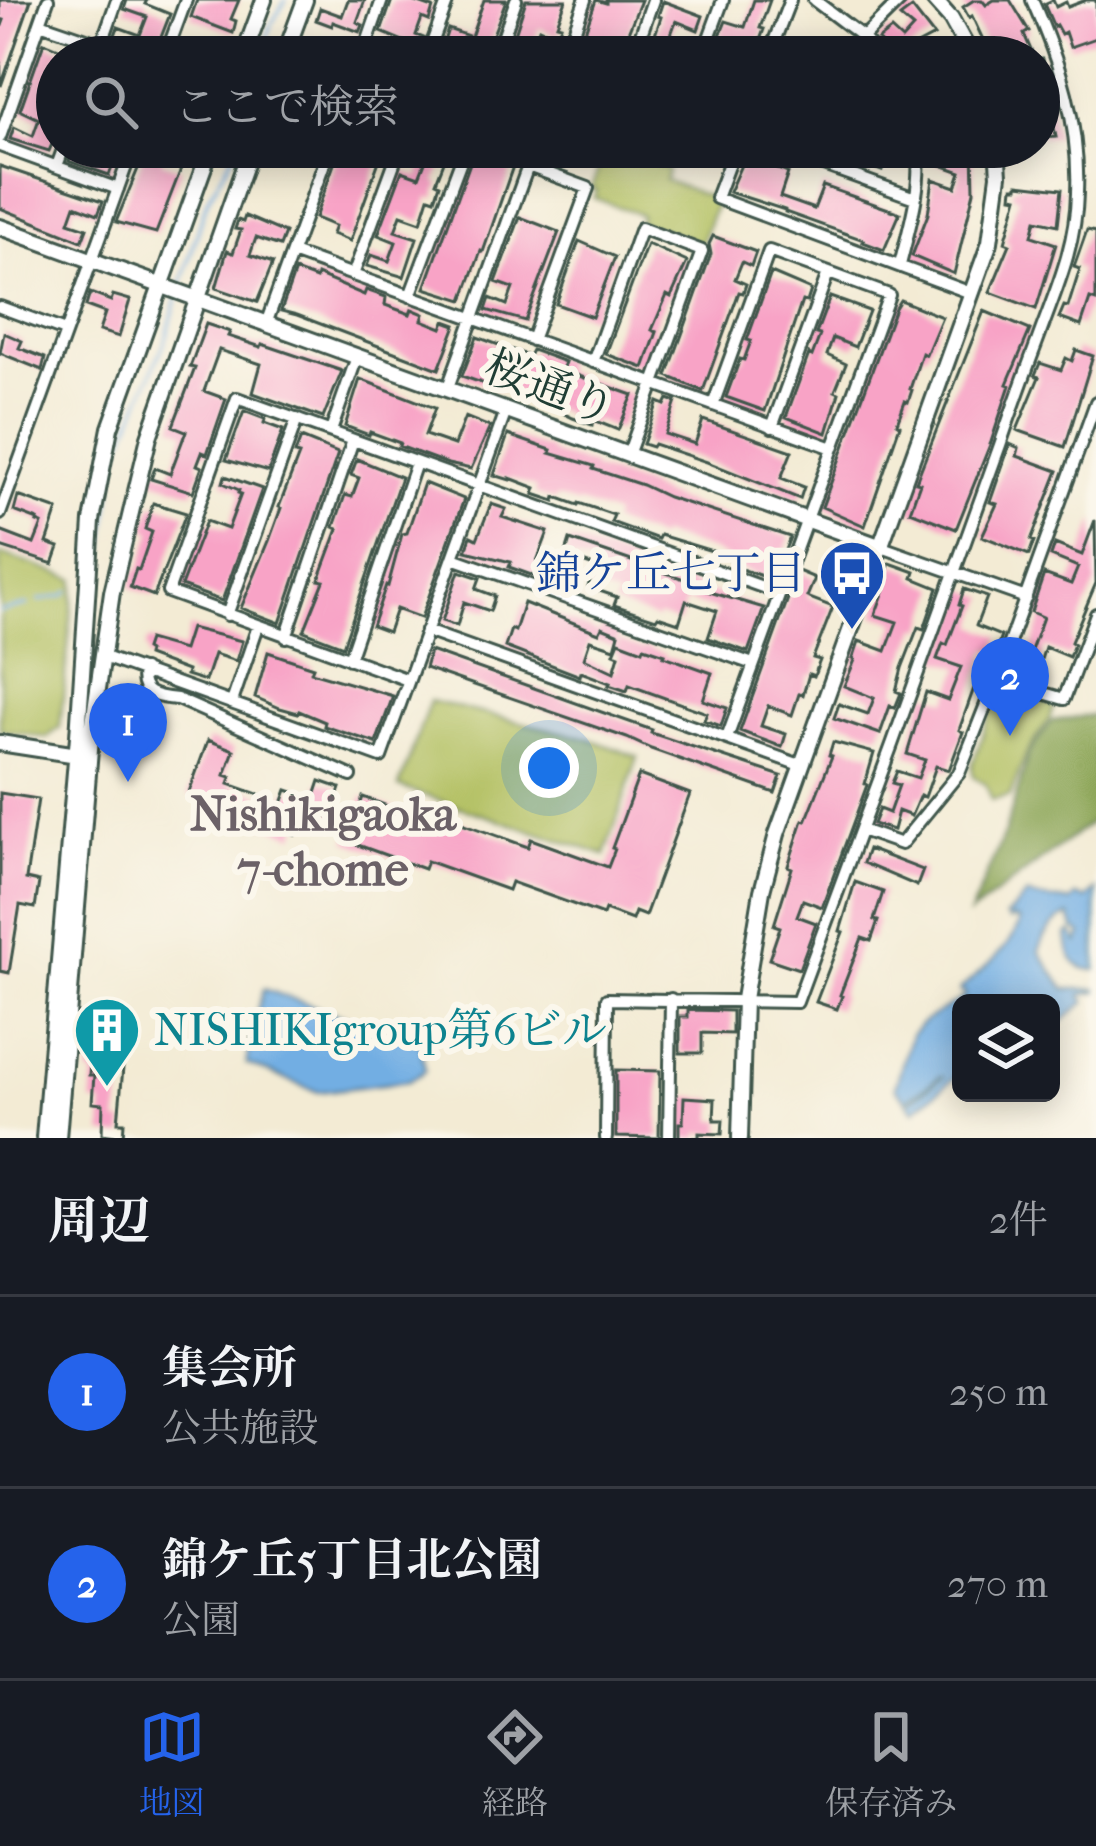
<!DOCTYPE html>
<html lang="ja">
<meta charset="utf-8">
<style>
body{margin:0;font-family:"IM FELL French Canon","Noto Serif JP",serif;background:#20242c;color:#f1f3f6}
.controls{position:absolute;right:36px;bottom:36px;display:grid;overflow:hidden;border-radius:18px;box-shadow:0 6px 30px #0003}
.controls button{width:108px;height:108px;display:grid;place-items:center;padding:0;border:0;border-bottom:3px solid #363941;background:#171b24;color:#f1f3f6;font:60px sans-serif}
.you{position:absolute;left:549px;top:768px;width:42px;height:42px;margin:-30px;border:9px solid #fff;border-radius:50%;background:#1a73e8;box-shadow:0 0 0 18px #1a73e833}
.badge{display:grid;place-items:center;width:78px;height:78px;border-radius:50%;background:#2563eb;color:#fff;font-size:39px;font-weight:700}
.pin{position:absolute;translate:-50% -99px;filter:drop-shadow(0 3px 6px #0008)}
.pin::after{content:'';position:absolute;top:63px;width:42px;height:36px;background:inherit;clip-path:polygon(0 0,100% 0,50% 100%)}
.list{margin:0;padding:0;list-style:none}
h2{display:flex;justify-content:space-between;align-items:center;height:156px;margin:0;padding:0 48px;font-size:51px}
h2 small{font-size:39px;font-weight:400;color:#9ea1a6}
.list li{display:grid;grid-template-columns:78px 1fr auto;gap:36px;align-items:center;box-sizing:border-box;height:192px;padding:0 48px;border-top:3px solid #363941}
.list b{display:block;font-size:45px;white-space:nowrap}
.list p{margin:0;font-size:39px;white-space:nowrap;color:#9ea1a6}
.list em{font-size:39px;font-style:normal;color:#9ea1a6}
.icon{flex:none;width:66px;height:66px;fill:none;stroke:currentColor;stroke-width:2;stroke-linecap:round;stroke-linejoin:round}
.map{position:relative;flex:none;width:1096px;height:1138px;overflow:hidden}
.search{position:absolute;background:#171b24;box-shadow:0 6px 30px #0003;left:36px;right:36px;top:36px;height:132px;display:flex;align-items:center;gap:30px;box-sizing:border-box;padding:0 42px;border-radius:66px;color:#9ea1a6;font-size:45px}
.sheet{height:540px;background:#171b24}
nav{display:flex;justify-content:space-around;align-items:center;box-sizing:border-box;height:168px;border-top:3px solid #363941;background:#171b24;font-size:33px;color:#9ea1a6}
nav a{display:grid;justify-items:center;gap:6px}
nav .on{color:#2563eb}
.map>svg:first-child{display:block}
.green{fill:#b2c062;stroke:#687e4b;stroke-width:3}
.forest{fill:#8da658;stroke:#567246;stroke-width:3}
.water{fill:#72aee3;stroke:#48768c;stroke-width:3}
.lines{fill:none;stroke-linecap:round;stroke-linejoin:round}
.stream{stroke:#72aee3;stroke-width:3}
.building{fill:#f8a3c6}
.minor-casing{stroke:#3f574c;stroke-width:16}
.tertiary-casing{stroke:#3f574c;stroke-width:20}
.minor{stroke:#fff;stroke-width:10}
.tertiary{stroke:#fff;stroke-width:14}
.labels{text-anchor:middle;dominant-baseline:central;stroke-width:12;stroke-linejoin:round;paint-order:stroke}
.street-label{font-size:45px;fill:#1f3d34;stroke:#fbf7ec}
.transit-label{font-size:45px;fill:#164399;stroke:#fbf7ec;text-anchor:end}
.culture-label{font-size:45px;fill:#0d838f;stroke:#fbf7ec;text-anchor:start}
.neighbourhood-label{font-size:48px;font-weight:bold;fill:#6b6167;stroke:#fbf7ec}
</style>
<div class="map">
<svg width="1096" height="1138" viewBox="0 0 1096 1138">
<rect width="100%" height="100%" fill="#fbf7ec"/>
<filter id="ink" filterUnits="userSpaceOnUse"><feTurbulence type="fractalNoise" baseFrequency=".00833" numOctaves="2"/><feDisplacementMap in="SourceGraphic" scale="24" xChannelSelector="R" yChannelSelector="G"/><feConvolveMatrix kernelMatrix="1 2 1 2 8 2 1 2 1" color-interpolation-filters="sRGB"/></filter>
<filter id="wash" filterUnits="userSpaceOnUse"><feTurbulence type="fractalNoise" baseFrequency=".004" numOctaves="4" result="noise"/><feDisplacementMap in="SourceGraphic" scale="48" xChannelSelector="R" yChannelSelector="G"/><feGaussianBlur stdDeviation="2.7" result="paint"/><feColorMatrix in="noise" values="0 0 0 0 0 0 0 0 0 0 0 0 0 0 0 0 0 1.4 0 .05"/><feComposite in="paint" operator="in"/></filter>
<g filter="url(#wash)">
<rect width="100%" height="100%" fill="#f3ebd4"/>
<path class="green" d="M607,147L668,169L665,180L717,200L701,244L639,222L641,215L594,198L597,191L591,188Z
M0,554L75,579L60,727L47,738L0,730Z
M1006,689L1054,706L1049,719L1026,754L1010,796L992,800L986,785L973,776L972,765L998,692Z
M430,701L587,738L638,757L605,855L399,787Z"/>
<path class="forest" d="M1096,715V819L970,914L1005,832L1029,754L1052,721Z"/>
<path class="water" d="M1096,890V970C1072,969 1069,957 1067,935L1072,932L1078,943L1082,934L1074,928L1070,916C1054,919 1044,936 1039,951L1065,989H1096V992L1081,995L1086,1002L1051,1031V1003H961V1073L914,1110L908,1103L943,1077L940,1076L906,1100L895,1087L911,1035L922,1023L964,997L965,993L960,992V990C980,971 1013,947 1020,921L1013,918L1010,921L1006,917L1027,895C1042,902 1056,898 1071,902L1076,896L1086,899Z
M264,989L421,1043L425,1071L408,1081L318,1092L247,1064L251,1029Z"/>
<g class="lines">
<path class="stream" d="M261,57L272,23L286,0
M180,289L207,201L237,147
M99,566L102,563L116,459L167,336L177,298
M39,601L65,595L69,591
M0,612L28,605"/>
</g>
<g id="blocks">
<path class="building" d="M0,0H31L1,86L0,31L4,20L0,19Z
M127,0H147L145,4L170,14L156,50L134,41L133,45L114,38L118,27L140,35L147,17L124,9Z
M197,0H239L231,19L236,21L233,33L191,17Z
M348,0H365L357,22L363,25L360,32L333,22L332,26L316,20L320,8L342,16Z
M392,0H410L433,8L429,21L422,18L416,35L424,38L420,48L381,32Z
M484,0H506L485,56L439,57L448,29L471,37Z
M526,0H566L557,24L561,25L557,36L539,28L530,53L511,46Z
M596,0L606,3V0H641L618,57H576Z
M754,0H770L760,28L764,29L754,57H743L746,48L719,38L726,21L745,27Z
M974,0H982L986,5L994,0H1010L1029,31L1024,34L1034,57H991L972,16L969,18L963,7Z
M1053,0L1056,7L1066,2L1068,7L1086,0H1096V38L1070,47L1065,32L1061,34L1056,25L1054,27L1044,4Z
M663,1L703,16L698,30L676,21L670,37L692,45L688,57L648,45L650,37L654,38L661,17L658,16Z
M912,8L934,36L904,52L902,48L891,57L878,40L891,30L902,40L913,28L900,17Z
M44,42L80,57H57L50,76L57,79V133L49,151L10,139L14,127L33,136L39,119L20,110Z
M1039,59H1042L1048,83L1045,84L1056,137L1041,138Z
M98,147H120L109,175L69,161L73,149L94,157Z
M147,147H166L161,162L181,169L156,233L116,222Z
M340,147H384L350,241L332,234L335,226L315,218Z
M431,147L439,150L437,156L445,159L436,182L440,184L435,199L429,197L421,222L401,215L395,231L417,238L404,277L367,266L371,255L389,261L396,242L378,235L402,171L419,177Z
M802,147H890L882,171L834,154L833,158Z
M933,147H973L974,191L954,274L912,256L928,214L933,179L956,187L961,172L933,162Z
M475,149L513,166L483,252L481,251L463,300L425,288Z
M745,156L788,173L780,197L814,209L823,186L900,213L884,250L863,242L864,240L785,212V210L729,192Z
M0,166L103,201L98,214L75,205L69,222L87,228L82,241L0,208Z
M1018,184L1062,189L1058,225L1036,220L1032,236L1056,244L1036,309L990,292L1010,244L1005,242L1018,197L1012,196L1013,187H1018Z
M245,216L285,233L280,246L256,238L250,255L273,263L257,302L216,288L227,251L233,253L241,230L235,229L238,220L243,222Z
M520,217L559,232L525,321L486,310L490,298L507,305L513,288L496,282Z
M1087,230L1096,232V301L1090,299L1081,326L1059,318L1064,306L1068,307L1080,269L1074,267Z
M713,236L756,252L751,266L742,262L735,279L746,284L743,293L739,292L703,391L667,376L711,254L709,244Z
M579,241L615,257L592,317L556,304Z
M647,244L687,262L671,297L667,295L652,330L657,332L644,368L606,354Z
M295,271L316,279L317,275L364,295L366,290L386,297L385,305L410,314L412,309L424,314L422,320L442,328L445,321L456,325L439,369L297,315L281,311Z
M771,273L811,290L807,302L802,301L765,411L726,397L740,359L744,360L751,341L747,340Z
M90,293L111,301L113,295L130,300L119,337L99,331L105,313L86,306Z
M830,297L869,311L855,347L833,338L827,355L846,364L835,391L839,393L827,433L786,417L809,354L812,356L820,335L816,334Z
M900,300L942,317L926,355L922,353L910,389L912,390L908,402L905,401L897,423L900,425L865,526L822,507L895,308Z
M984,311L1030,330L1007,384L1010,385L991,442L956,529L910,511L920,483L916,482L921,469Z
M206,324L230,332L228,336L261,347L262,344L342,371L323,418L253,393L261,364L219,350L204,391L226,399L207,454L202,452L197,465L202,467L193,492L151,479L155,468L170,474L186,431L173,426L195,368L190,367Z
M4,333L22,341L19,348L45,358L42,370L0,353Z
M477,337L529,356L532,350L565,362L562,370L633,395L618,430L593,420L592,425L573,418L530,397L502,387L501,390L462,376Z
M1076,350L1093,356L1065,447L1017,430L1039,377L1035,375L1040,363L1061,370L1066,358L1072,361Z
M360,379L435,408L425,435L454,445L465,417L490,427L471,469L448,464L399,446L400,443L370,432L369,435L345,426Z
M668,399L676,402L665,434L695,444L703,420L792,451L781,478L804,487L800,499L707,462L654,444L652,447L643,444L658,402L665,405Z
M244,411L265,419L264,423L283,430L268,472L226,460Z
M508,435L551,450L550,453L594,466L593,469L642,485L668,497L790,537L783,555L771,579L732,566L733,561L712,551L660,535L658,539L611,522L614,515L579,503L578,505L556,497L555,501L534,494L536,488L510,478V480L494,475Z
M301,438L338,453L280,623L241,608L269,541L281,508L279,507L299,455L295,454Z
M1010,444L1019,448L1017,456L1058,471L1031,540L1034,541L1029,555L982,536L997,504L990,502Z
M357,459L401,477L343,646L304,631L324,581L319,580L338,529L334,527L345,495L352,497L359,478L351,475Z
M225,476L262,489L222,601L181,586L206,521L228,529L241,494L238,493L239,490L223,483Z
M424,483L464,499L421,618L396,609L388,632L372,626L386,585L388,586L402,534L407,533Z
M18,496L58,510L47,543L59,547L53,564L0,547V531L34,544L42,524L37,522L38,520L14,511Z
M153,503L186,513L154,596L130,587L136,569L139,570L152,532L145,529Z
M491,504L506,509L502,517L548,532L537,561L556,567L551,582L509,567L511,562L466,551L471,536L477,539Z
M1095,520L1096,583L1071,642L1074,644L1069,657L1045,647L1037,672L1012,664L1016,652L1029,656L1043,617L1031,612L1044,574L1071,584L1078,567L1051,556L1055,544L1082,555Z
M570,540L690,581L689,584L713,593L764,608L748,652L708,638L717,611L686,601L679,623L658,616L656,619L614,605L617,597L588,587L594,566L565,556Z
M890,563L915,572L913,578L938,588L924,629L918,627L902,668L896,691L901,693L895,708L890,706L880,734L834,718L839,704L868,714L874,698L844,686L855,660L853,659L859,641L886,651L897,622L875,615L886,586L882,584Z
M459,571L480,578L476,589L495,596L490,611L464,602L457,626L442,621Z
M798,571L815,578L807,597L833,607L813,658L820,660L814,676L809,674L803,695L799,694L792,715L768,706L761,726L786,734L782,747L740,731Z
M964,589L987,597L976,626L1001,636L996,651L988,649L959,730L963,732L949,770L936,766L925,797L920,795L911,816L898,811L893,830L873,824L879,809L889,813L899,785L892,783L897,771L918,778L925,760L907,754L926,692L948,700L961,667L937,659L943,643L947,645L962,606L959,605Z
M524,603L599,633L602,627L619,634L615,648L590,640L584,658L614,672L619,655L614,653L619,641L643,650L644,647L665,654L664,656L712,673L703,700L727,708L721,726L704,720L707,713L629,685L627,691L609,685L610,683L581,672L580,676L505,647L511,629L515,631Z
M190,628L242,641L236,661L214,654L205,681L186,675L187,671L147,656L148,651L145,649L148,640L183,650Z
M430,651L652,730L651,733L781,776L775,793L651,749L627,738L425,668Z
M268,652L313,667L311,672L393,696L376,743L324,726L325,722L299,711L298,713L280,708L255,697Z
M208,740L234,750L225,775L231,777L229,784L263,796L262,799L281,806L287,790L314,799L320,781L340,788L330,818L304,809L295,835L218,810L219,807L188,795Z
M833,742L874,753L865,784L867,785L822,907L803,900L797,916L816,923L799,969L769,959L780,927L774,925L792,868L788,866L803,820L806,821L832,756L829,755Z
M639,775L690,794L645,916L635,912L632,920L605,910L603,915L511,882L508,890L427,861L424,869L347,841L363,797L444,827L448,818L528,847L531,839L608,867L615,849L612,848Z
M0,793L38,799L26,879L39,882L35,908L20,905L9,973L0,971Z
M868,849L923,870L917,886L863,863Z
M855,882L883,892L874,920L878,921L871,941L862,938L840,995L842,996L837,1009L816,1002L843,932L840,931Z
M688,1010L732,1011V1034L702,1033V1053H680V1017H688Z
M97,1054L124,1057L118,1122H124L123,1137L102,1134L103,1104L92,1103L94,1075H89L90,1062H96Z
M616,1070L660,1071L659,1138L616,1137Z
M684,1097L715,1099L714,1120H723L722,1134L699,1133V1138H679V1123H683Z"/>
</g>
</g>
<g filter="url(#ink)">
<use href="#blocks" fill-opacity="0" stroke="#3f574c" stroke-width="3"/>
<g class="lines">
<defs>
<path id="minor" d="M814,0L863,37L878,57
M40,23L139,57
M97,57L117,0
M165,57L186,0
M362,57L382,0
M427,57L448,0
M496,57L516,0
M565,57L585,0
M633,57L653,0
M702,57L723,0
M768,57L790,0
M843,57L901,0
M0,137L48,0
M0,146L118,189
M636,147L664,158L668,147
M735,147L716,198L971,293
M773,147L915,198
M57,166L64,147
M292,253L833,448
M900,265C909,228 923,185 917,147
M353,275L400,147
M410,296L466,147
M0,307L65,331
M266,324L330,147
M593,362L641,228L702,251L628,455
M447,390L528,166L588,188L532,340
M713,405L769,251L889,295L727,738
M772,427L828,273
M331,431L357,357
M0,514L133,147
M879,546L1026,598
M453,558L753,664
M227,615L297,419
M426,631L800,765
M286,637L353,440
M101,656L381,757L506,411
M349,659L416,463
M143,670C138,695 156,697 177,699L351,776
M996,679L1064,699L1096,614
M408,680L168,592L237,398L779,593
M232,702L258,626
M861,830L901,844L959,773L996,679L1096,402
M606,1138L607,999L797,1002C866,817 934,631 1000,445C1012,410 1024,376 1037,342C1055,292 1076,247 1077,193C1080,124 1060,63 1032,0
M669,1138L671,999"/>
<path id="tertiary" d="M934,0L951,19L972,57
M243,57L264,0
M284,57L305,0
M0,227L879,546
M0,743L84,756
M44,1138L78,736L92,521L110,428L211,147
M58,1138L91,737L112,592L149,437L251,147
M740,1138L744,999L762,891L777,834L990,242L999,175L997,147"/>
</defs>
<use href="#minor" class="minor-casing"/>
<use href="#tertiary" class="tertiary-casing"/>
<use href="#minor" class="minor"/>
<use href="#tertiary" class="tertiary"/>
</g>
</g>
<defs>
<symbol id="bus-pin" viewBox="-11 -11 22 30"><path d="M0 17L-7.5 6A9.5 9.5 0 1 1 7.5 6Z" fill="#1a4fb4" stroke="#fbf7ec"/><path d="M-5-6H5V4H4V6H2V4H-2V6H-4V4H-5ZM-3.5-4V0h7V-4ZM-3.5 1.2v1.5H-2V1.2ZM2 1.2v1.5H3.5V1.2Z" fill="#fff"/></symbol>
<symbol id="building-pin" viewBox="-11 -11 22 30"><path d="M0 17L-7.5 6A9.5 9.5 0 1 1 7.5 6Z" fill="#0f9aa8" stroke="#fbf7ec"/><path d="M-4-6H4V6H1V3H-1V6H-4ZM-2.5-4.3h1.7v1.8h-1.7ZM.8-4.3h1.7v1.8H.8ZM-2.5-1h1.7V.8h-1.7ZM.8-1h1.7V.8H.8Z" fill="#fff"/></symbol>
</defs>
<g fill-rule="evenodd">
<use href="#bus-pin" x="814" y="535" width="76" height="104"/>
<use href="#building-pin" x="69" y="992" width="76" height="104"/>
</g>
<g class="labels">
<g class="street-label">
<text transform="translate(550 388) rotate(20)">桜通り</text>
</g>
<g class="transit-label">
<text x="806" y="573">錦ケ丘七丁目</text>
</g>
<g class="culture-label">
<text x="154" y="1030">NISHIKIgroup第6ビル</text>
</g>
<g class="neighbourhood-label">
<text x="323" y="814">Nishikigaoka<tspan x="323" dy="55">7-chome</tspan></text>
</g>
</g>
</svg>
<div class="controls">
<button><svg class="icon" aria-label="layers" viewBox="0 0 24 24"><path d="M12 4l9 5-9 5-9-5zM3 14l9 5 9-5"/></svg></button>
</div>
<div class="you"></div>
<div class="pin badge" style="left:128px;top:782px">1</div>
<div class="pin badge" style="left:1010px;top:736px">2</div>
<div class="search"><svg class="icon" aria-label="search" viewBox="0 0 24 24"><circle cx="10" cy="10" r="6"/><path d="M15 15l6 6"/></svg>ここで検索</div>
</div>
<section class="sheet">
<h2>周辺<small>2件</small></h2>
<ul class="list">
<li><span class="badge">1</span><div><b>集会所</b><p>公共施設</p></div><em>250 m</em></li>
<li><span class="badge">2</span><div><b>錦ケ丘5丁目北公園</b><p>公園</p></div><em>270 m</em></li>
</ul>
</section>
<nav>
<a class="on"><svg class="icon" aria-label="map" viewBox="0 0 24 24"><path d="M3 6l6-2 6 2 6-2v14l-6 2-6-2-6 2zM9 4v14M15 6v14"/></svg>地図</a>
<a><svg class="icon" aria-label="directions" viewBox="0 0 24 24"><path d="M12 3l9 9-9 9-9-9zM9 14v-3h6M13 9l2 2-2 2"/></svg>経路</a>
<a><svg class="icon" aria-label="saved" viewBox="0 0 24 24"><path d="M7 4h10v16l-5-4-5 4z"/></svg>保存済み</a>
</nav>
